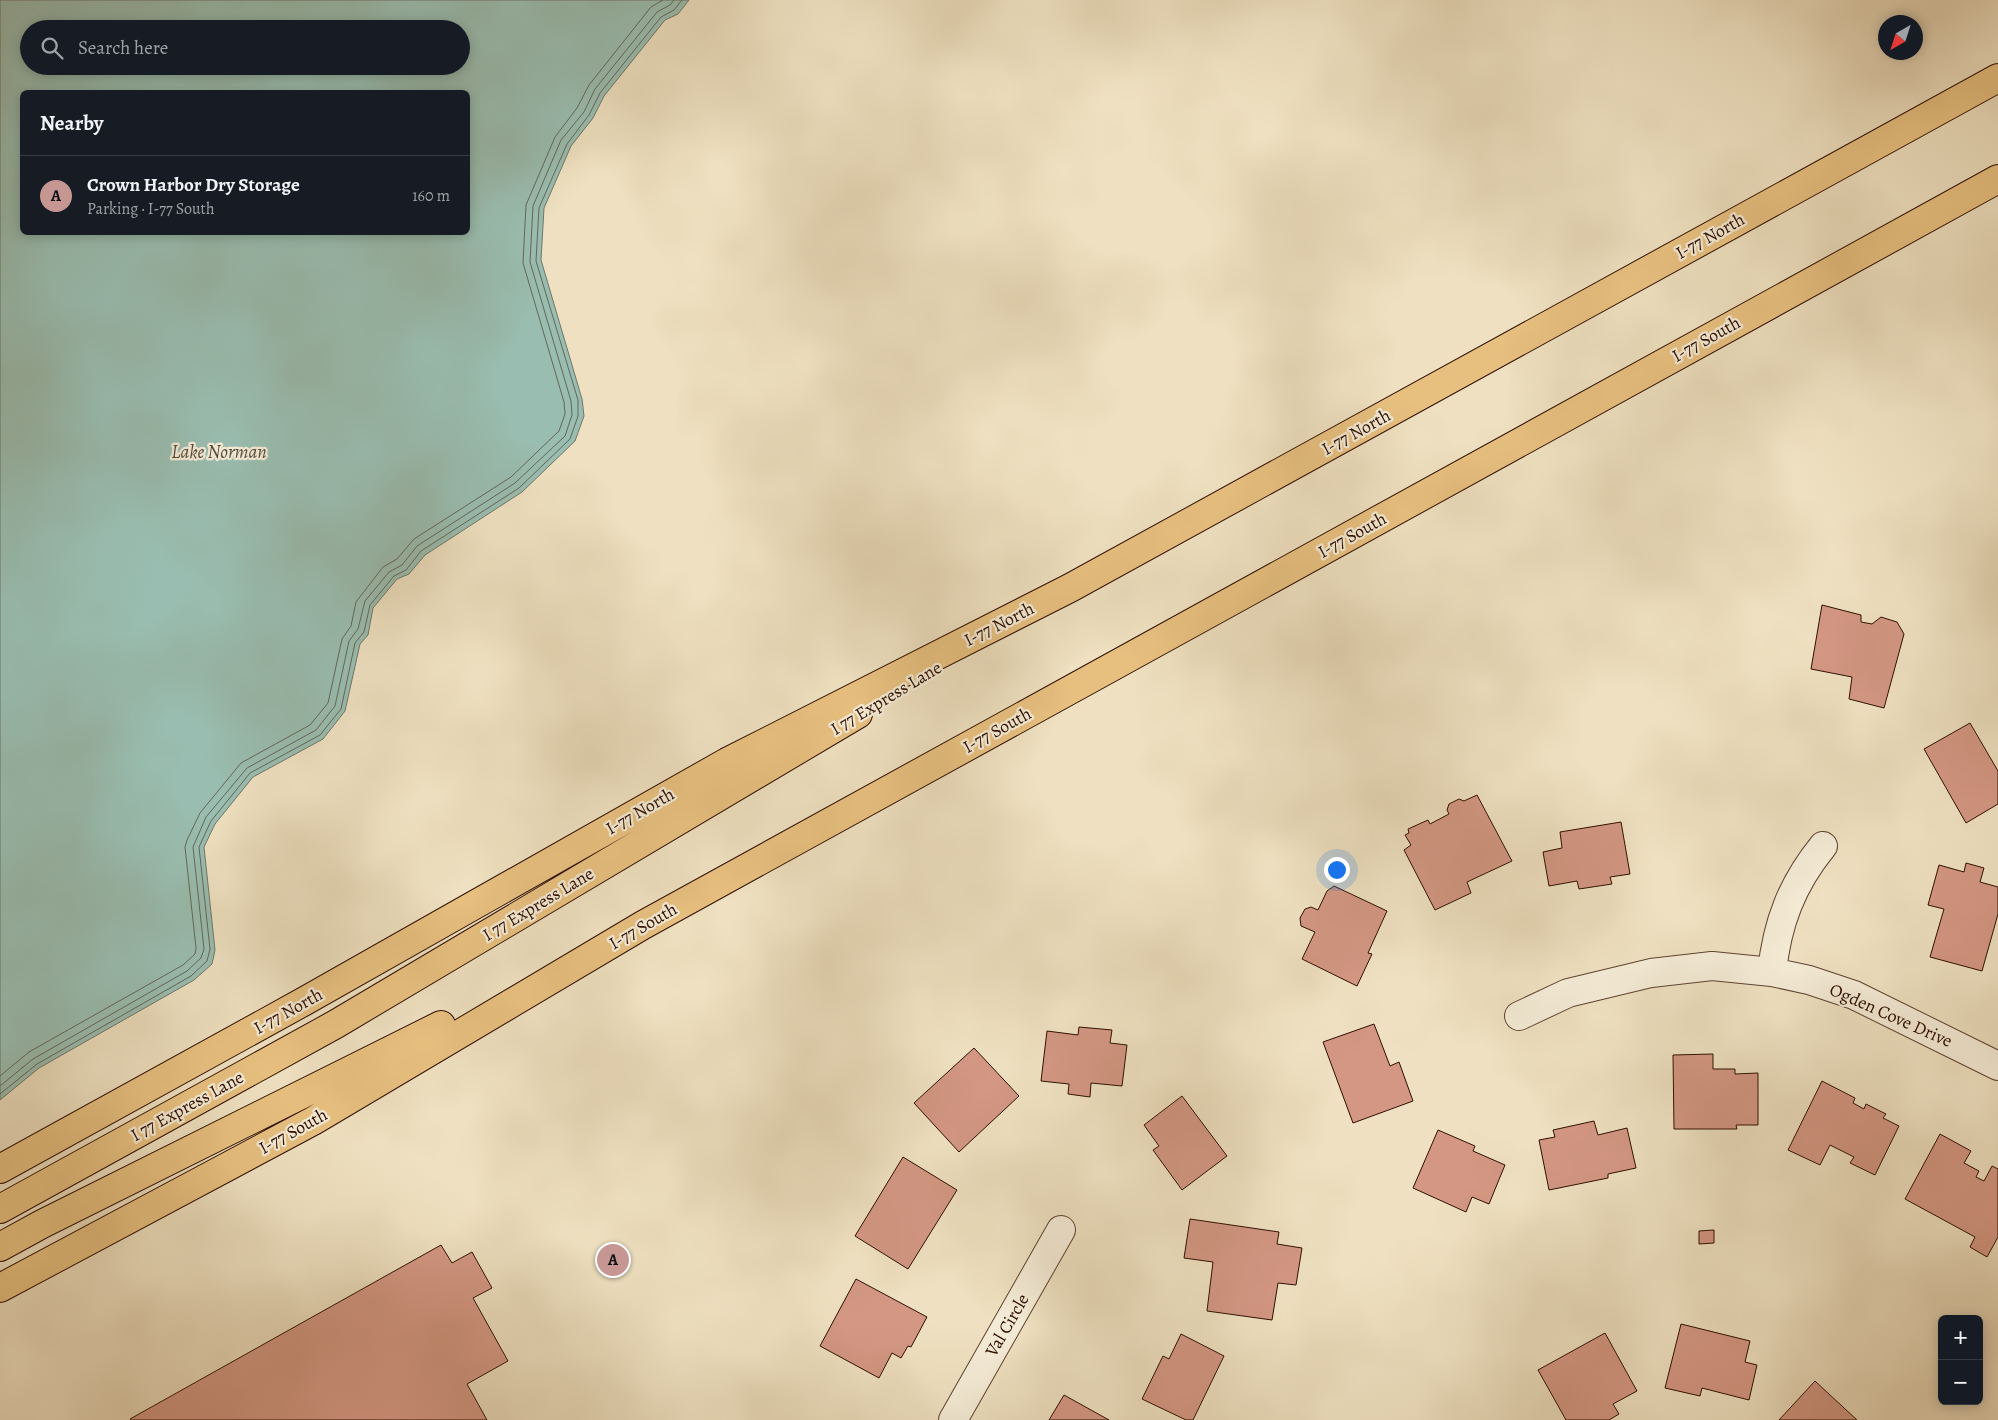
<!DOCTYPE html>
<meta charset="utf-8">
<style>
body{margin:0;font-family:Alegreya,serif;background:#20242c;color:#f1f3f6}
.controls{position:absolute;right:15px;bottom:15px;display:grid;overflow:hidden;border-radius:8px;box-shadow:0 2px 12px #0003}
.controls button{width:45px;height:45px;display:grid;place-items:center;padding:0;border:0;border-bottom:1px solid #363941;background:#171b24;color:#f1f3f6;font:25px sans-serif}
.compass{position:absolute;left:1878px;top:15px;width:45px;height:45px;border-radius:50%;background:#171b24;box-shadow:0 2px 12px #0003;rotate:219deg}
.you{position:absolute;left:1336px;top:869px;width:18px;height:18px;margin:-12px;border:4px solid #fff;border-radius:50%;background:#1a73e8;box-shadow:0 0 0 8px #1a73e833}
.badge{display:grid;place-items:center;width:32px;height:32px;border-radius:50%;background:#c59692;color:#111;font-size:16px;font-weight:700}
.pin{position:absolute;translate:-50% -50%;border:2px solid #fff;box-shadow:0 1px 5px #0006}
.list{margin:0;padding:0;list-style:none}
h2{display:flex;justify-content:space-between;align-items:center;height:65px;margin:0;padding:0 20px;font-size:21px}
h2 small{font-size:16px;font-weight:400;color:#9ea1a6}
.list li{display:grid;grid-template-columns:32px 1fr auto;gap:15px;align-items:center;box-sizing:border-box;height:80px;padding:0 20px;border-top:1px solid #363941}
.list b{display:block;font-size:19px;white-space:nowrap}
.list p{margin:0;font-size:16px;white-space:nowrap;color:#9ea1a6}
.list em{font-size:16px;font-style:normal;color:#9ea1a6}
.icon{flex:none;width:28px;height:28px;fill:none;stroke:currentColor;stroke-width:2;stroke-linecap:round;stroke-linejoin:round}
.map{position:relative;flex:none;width:1998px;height:1420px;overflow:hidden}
.search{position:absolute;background:#171b24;box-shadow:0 2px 12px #0003;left:20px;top:20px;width:450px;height:55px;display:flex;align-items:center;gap:12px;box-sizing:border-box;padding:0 18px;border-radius:28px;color:#9ea1a6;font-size:19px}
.panel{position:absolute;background:#171b24;box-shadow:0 2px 12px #0003;left:20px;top:90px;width:450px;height:145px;border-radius:8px}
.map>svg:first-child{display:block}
.water{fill:#99bdb0;stroke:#6f776a;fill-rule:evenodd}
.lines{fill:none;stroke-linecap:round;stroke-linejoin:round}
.shore{stroke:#646658;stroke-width:1}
.building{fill:#d39783;stroke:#2f0f00}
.minor-casing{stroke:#5f4330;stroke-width:30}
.highway-casing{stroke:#2f0f00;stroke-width:30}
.minor{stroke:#f4ebd6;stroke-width:28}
.highway{stroke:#e7c080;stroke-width:28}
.labels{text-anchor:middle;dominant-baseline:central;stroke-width:4.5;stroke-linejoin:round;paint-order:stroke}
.street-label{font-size:18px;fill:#2f0f00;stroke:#f4ebd6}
.water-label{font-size:19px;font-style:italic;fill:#544c3e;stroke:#f4ebd6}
</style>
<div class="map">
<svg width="1998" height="1420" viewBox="0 0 1998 1420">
<rect width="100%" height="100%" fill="#eee0c0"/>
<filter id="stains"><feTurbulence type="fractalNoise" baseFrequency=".004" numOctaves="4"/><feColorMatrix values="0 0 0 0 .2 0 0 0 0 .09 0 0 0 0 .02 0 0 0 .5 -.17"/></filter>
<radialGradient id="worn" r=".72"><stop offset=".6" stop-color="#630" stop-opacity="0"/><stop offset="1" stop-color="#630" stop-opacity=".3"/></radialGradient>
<path class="water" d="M0,0H689L678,14L665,20L604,96L593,118L571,146L544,208L541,260L582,399L584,416L575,441L522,492L425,555L409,574L397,579L373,608L368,635L360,644L345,711L323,739L253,777L215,824L204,847L215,950L212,964L194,980L39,1068L0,1100ZM29,29H461V66H29ZM22,92H468V232H22Z"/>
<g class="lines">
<path class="shore" d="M0,1076L29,1052L183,965L195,954L196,948L185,847L187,840L200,813L241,763L310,725L328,703L342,639L351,626L356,602L383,567L397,559L414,539L511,477L559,431L565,414L564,402L523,263L526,205L555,137L577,108L589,85L651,7L663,0
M0,1086L33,1059L187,971L201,958L204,949L193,847L206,817L247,768L316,730L335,706L349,641L358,629L365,601L389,572L402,565L417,546L515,483L565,436L572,415L571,401L530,262L533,206L561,140L584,112L595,89L657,12L670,5L674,0
M0,1094L37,1064L191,976L207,961L210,949L199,847L211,821L250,773L320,735L341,709L355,643L364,632L370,605L394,576L406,570L421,551L519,488L570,439L578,416V400L536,261L539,208L567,144L589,115L600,93L661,17L674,10L682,0"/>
</g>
<path class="building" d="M1822,605L1861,615V622L1872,624L1881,617L1897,622L1904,634L1884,708L1849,699L1852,677L1811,669Z
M1970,723L1998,771V804L1966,823L1924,749Z
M1477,795L1512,861L1467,882L1471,893L1435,910L1404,850L1411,845L1405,835L1409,833L1408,829L1428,820L1430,824L1449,814L1447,810L1449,804L1459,799L1464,801Z
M1621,822L1630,874L1610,877L1612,884L1579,889L1577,881L1549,886L1543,852L1562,848L1560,832Z
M1966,863L1984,868L1980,882L1998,887V914L1982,971L1930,957L1944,909L1928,905L1939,865L1964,872Z
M1334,886L1387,911L1368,953L1372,954L1357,986L1302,959L1315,932L1301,926L1300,918L1305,909L1311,907L1318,910L1327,891Z
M1374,1024L1390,1066L1399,1062L1413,1101L1353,1123L1323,1042Z
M1079,1027L1112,1030L1110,1043L1127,1045L1122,1086L1091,1083L1090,1097L1068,1094L1069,1084L1041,1081L1047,1031L1078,1035Z
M974,1048L1019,1096L959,1152L914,1103Z
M1713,1054V1069H1735V1074L1758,1073V1125H1736L1737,1129H1674L1673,1055Z
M1822,1081L1855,1098L1853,1103L1864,1109L1866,1104L1886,1114L1883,1118L1899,1126L1875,1175L1850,1163L1854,1157L1830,1145L1820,1165L1788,1150Z
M1182,1096L1227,1156L1182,1190L1153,1150L1159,1146L1144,1125Z
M1594,1121L1598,1135L1627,1128L1636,1168L1608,1174V1178L1549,1190L1539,1140L1555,1137L1553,1130Z
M1438,1130L1475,1146L1473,1151L1505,1165L1489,1204L1472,1197L1466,1212L1413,1188Z
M1940,1134L1971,1151L1964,1163L1979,1171L1976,1177L1984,1181L1992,1166L1998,1169V1237L1987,1257L1970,1247L1975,1237L1905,1199Z
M903,1157L957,1190L908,1269L855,1236Z
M1190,1219L1279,1232L1277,1244L1302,1248L1296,1285L1278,1283L1272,1320L1207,1311L1213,1262L1184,1258Z
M1714,1230V1243L1699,1244V1231Z
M441,1245L452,1263L472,1252L492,1288L473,1298L508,1361L467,1384L487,1420H131L130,1419Z
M856,1279L927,1317L911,1347L908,1346L901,1358L892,1353L879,1378L820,1346Z
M1681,1324L1750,1341L1745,1362L1757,1365L1749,1400L1702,1388L1700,1396L1665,1388Z
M1605,1333L1637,1391L1613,1404L1619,1414L1609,1420H1566L1538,1370Z
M1181,1334L1224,1356L1193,1420H1186L1142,1399L1163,1356L1169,1359Z
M1815,1381L1857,1420H1779Z
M1064,1395L1109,1420H1049Z"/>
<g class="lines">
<defs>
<path id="minor" d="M1772,972C1777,923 1792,884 1823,846
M1519,1016L1568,993L1651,973L1712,966L1772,972L1809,980L1854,995L1998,1066
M953,1420L1061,1230"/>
<path id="highway" d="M0,1169L303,1002L727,762L1070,588L1998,78
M0,1209L336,1024L858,714
M0,1247L42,1224L441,1025
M0,1288L313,1121L643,925L1998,179"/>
</defs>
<use href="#minor" class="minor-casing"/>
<use href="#highway" class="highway-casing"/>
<use href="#minor" class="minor"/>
<use href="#highway" class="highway"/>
</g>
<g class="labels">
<g class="street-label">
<text transform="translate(1710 236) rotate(-29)">I-77 North</text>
<text transform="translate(1706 339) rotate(-29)">I-77 South</text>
<text transform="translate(1356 432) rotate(-29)">I-77 North</text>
<text transform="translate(1352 535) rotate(-29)">I-77 South</text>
<text transform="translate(999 624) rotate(-27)">I-77 North</text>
<text transform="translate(886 698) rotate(-31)">I 77 Express Lane</text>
<text transform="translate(997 730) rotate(-29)">I-77 South</text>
<text transform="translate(640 811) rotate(-30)">I-77 North</text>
<text transform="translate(538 904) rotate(-31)">I 77 Express Lane</text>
<text transform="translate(643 926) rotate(-30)">I-77 South</text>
<text transform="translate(288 1011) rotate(-29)">I-77 North</text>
<text transform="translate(1891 1015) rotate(24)">Ogden Cove Drive</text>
<text transform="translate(187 1106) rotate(-29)">I 77 Express Lane</text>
<text transform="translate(293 1131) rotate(-29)">I-77 South</text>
<text transform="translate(1007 1325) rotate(-60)">Val Circle</text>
</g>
<g class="water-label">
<text x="219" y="452">Lake Norman</text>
</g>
</g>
<rect width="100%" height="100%" filter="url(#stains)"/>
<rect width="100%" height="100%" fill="url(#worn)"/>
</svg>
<div class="controls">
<button>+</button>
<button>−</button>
</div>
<svg class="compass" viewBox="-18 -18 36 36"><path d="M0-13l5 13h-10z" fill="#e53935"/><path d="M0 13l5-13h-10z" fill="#9ea1a6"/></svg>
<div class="you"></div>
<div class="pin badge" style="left:613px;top:1260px">A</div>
<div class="search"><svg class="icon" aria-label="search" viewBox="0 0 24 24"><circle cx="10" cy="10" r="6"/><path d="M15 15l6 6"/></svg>Search here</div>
<section class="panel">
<h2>Nearby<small></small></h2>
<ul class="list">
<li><span class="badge">A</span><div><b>Crown Harbor Dry Storage</b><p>Parking · I-77 South</p></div><em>160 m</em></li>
</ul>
</section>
</div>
